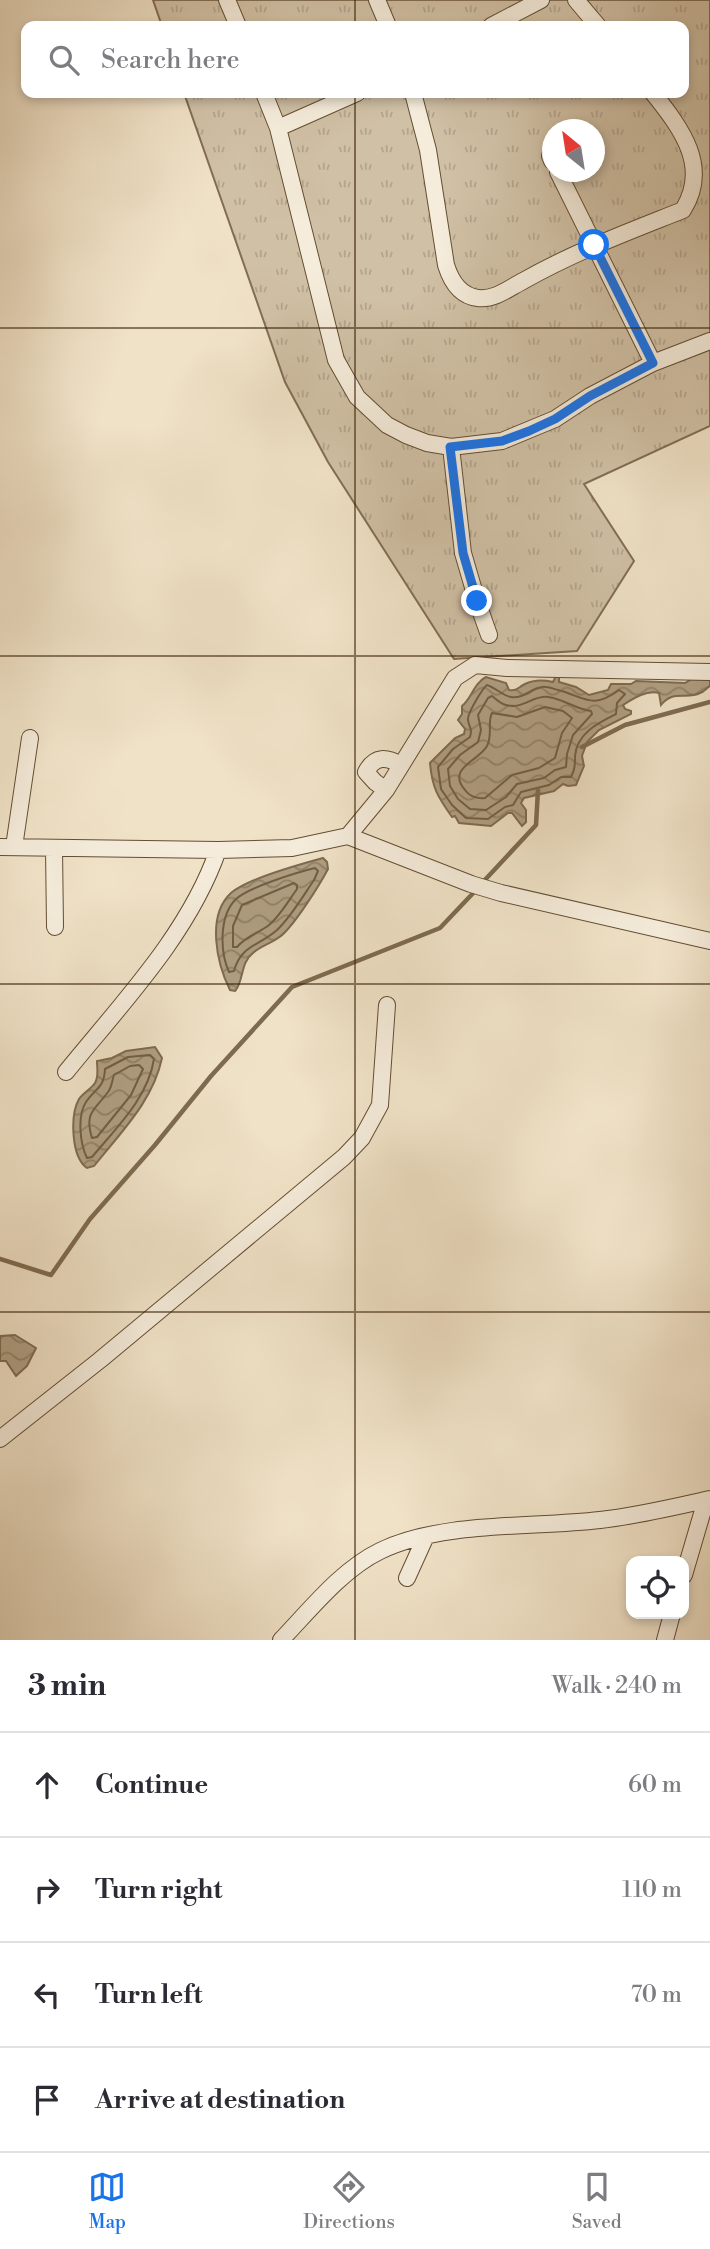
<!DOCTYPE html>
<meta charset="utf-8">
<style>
body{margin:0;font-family:"Libre Bodoni",serif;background:#f7f7f7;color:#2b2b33}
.controls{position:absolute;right:21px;bottom:21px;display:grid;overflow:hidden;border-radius:14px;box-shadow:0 4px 10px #0003}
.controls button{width:63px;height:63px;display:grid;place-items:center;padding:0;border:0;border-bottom:2px solid #e1e1e2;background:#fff;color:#2b2b33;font:35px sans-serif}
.compass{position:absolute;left:542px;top:119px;width:63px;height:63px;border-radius:50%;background:#fff;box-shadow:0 4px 10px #0003;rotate:330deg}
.stop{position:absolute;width:21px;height:21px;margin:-16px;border:5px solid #1a73e8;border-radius:50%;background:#fff}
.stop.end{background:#1a73e8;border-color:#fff;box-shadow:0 2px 7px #0008}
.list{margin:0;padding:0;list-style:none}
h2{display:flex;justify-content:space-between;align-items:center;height:91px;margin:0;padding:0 28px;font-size:30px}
h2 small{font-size:23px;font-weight:400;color:#7c7c81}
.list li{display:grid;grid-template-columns:46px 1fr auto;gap:21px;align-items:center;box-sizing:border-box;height:105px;padding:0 28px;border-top:2px solid #e1e1e2}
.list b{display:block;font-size:26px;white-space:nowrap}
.list em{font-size:23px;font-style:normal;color:#7c7c81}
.icon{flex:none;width:38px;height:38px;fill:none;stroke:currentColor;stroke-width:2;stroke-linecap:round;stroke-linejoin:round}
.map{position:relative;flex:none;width:710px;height:1640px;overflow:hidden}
.search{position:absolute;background:#fff;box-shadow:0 4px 10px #0003;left:21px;right:21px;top:21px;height:77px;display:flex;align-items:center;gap:18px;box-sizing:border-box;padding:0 24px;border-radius:14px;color:#7c7c81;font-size:26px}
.sheet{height:511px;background:#fff}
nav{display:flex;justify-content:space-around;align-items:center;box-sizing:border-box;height:98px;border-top:2px solid #e1e1e2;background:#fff;font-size:19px;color:#7c7c81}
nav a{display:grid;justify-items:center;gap:4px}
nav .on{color:#1a73e8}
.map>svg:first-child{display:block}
.grass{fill:url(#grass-tufts);stroke:#826e52;stroke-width:2;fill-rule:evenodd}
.water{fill:url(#water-waves);stroke:#7e6b4f;stroke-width:2}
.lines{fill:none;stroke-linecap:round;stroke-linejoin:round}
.shore{stroke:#725e42;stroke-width:2}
.stream{stroke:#7e6b4f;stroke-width:4.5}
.minor-casing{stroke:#634e32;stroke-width:18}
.minor{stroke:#f5ecdb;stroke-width:16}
.route{stroke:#1a73e8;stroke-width:9}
.grid{fill:none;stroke:#341c00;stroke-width:2;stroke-opacity:0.55}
</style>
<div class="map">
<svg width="710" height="1640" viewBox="0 0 710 1640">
<defs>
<pattern id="grass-tufts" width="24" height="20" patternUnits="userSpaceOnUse" patternTransform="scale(1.75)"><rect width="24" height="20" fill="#d0c0a5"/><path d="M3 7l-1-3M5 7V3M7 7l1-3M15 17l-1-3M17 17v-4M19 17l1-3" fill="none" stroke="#b3a48c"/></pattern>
<pattern id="water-waves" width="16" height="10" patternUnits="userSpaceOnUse" patternTransform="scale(1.75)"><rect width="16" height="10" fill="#b09f83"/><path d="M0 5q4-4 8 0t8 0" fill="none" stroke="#908169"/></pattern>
</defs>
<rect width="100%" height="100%" fill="#f0e2c7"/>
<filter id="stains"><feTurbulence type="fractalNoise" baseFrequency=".00286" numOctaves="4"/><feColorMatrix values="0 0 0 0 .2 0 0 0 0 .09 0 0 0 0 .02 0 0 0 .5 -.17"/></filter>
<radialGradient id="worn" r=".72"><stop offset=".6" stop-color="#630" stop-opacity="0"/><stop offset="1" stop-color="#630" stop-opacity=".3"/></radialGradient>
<path class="grass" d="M153,0H710V426L584,484L634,561L577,651L454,659L328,462L285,382L184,93H684V26H162ZM552,130H594V172H552Z"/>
<path class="water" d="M710,674V686C706,688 704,692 700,693C687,700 673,689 661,705L659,693C646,690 634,698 623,705L625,709L631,711V714L599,730L587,742L582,756L584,766L576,785L568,786L563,784L554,791L524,798L521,803L526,810V822L522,826L512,813H508L491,826L459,823L455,816L452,817C438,797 432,788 430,763L455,738L464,734L465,729L458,720L462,714V706C472,698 473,684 486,677L506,683L509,690C518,691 517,688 525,684C533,680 544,680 553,682L556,676H559V682L576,687L589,695L608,690L611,684H631L636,681L685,683L698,675Z
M323,858L327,862L328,869C319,886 295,924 281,936C272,943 259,947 253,953C240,963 244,981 235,991L230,990C217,964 206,916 231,893C248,878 301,864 323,858Z
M155,1047L162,1058C153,1101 121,1132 94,1166L87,1168C71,1157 70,1115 79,1099C83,1093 91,1089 95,1083C99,1077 97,1068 97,1061L112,1058L126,1051Z
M15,1335L36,1348L27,1366L16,1376L6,1361H0V1336Z"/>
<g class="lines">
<path class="shore" d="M487,685C496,688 503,696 511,697C523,699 530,689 542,687C546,686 554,689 558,690C585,697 592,710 619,690L625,694L617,703L616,714C598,723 577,733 575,756C575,765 575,769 571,777H561L549,785L521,792L513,805L505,807L488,819L466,818L452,805L441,789L438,767L453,749L470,737C473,728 469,728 468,720C467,714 482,689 487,685Z
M492,696C496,699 500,704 506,705C522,710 533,695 548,697C564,699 575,709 591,711L592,714L573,735L567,754L566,767L555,770L544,778L517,784L506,797L486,810L470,809L458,799L450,786L448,769L460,755L478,742L481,730L478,715L488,698Z
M545,707L563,711L572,718L562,733L555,758L539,768L512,775L485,798C476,799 470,797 465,790C446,768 479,761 487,746C493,735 487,723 492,713L517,717Z
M315,868L318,871L314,880C303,896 291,917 277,930C259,946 241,945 234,971L229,972C220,952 219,917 235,900C246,888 298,872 315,868Z
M294,883L297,885V889C289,900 280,916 269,925C259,933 246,936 237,947H233V926L242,905Z
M150,1055L154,1059C148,1098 116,1128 92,1157L87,1158C80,1144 77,1116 86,1102C95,1088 104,1089 105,1069L128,1057Z
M139,1065L143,1069L131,1095L97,1137L92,1138C84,1112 95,1110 108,1092C112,1087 112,1080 114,1075L130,1066Z"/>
<path class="stream" d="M582,747L625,725L710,702
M483,882L536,825L538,790
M0,1259L51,1275L90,1219L155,1145L211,1076L292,987L440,928L477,889"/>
<defs>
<path id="minor" d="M227,0L238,26
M377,0L388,26
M576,0L598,26
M491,26L541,0
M264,93L278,128L336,360L357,397L387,425L406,435L427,443L451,447L502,441L555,419L590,396L653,363L710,341
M413,93L428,150L446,265C451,281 460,296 478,298C495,300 509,288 523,281C574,252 628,232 683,210C710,167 682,129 653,93
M278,128L357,93
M550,156L552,161
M558,172L653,363
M451,447L463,553L477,601L489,635
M386,790L375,782L366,772C375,755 387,757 401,765
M348,836L386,790L455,678L475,665L507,668L710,672
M0,847L218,850L292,848L348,836L471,884L501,893L710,941
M14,847L30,738
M54,848L55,927
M66,1072C121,1004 189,934 218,850
M0,1439L100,1360L344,1157L362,1138L380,1105L387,1005
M684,1575L706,1500
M407,1578L426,1536
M281,1640C310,1610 341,1570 380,1551C441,1521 532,1528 600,1520C637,1516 674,1507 710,1499
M665,1640L672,1614"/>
</defs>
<use href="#minor" class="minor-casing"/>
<use href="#minor" class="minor"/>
</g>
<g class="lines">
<path class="route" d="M477,601L463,553L450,447L502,441L529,431L555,419L590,396L653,363L594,245"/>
</g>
<path class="grid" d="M355,0V26M355,93V1640M0,328H710M0,656H710M0,984H710M0,1312H710"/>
<rect width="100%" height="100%" filter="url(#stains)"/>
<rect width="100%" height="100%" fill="url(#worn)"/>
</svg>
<div class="controls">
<button><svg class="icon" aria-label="locate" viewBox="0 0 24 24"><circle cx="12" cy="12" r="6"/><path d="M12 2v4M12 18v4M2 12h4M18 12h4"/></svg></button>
</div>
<svg class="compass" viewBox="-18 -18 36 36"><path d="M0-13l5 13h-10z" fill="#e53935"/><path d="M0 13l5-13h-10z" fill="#7c7c81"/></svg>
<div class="stop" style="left:594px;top:245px"></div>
<div class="stop end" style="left:477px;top:601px"></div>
<div class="search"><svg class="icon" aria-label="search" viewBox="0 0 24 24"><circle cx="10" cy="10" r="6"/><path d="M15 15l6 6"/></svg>Search here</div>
</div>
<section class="sheet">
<h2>3 min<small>Walk · 240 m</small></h2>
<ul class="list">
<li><svg class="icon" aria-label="ahead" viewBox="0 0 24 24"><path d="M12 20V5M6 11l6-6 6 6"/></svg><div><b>Continue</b></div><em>60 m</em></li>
<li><svg class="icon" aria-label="right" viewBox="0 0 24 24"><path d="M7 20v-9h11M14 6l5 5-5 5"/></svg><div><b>Turn right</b></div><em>110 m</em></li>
<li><svg class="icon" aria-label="left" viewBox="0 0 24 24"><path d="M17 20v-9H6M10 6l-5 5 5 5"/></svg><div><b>Turn left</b></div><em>70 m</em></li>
<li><svg class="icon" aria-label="arrive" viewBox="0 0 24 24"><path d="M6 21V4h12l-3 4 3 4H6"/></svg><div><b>Arrive at destination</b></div></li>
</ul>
</section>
<nav>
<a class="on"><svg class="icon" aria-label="map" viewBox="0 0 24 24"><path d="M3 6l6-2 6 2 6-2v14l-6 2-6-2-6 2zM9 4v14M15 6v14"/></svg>Map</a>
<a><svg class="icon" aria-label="directions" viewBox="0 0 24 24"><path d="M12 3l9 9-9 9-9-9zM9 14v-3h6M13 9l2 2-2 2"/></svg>Directions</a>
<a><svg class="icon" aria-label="saved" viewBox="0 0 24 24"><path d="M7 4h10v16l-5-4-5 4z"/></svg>Saved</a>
</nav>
